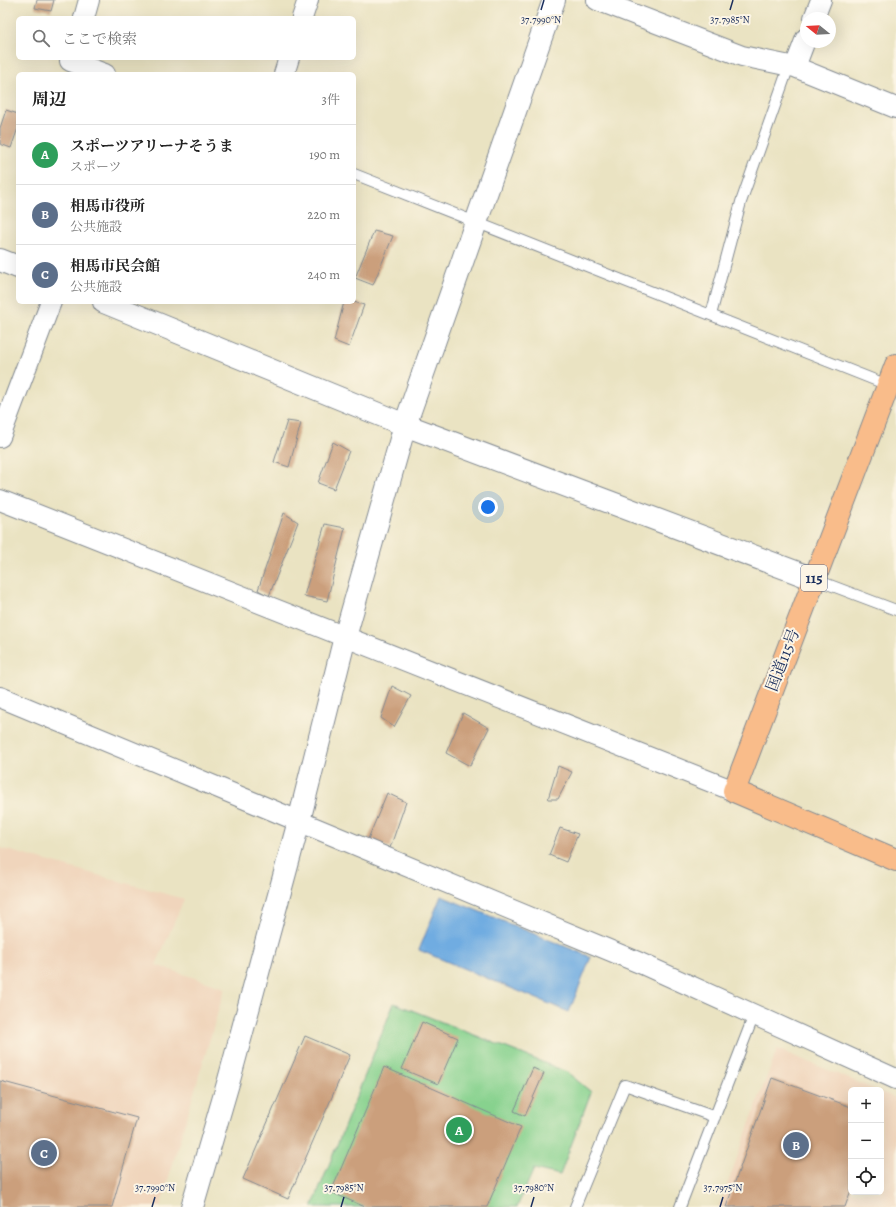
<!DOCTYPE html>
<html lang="ja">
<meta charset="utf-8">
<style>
body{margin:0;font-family:Alegreya,"Noto Serif JP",serif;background:#f2f2f2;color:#222}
.controls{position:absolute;right:12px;bottom:12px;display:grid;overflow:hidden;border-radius:6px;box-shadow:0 4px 16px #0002}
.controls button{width:36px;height:36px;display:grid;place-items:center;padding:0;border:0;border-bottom:1px solid #e0e0e0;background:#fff;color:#222;font:20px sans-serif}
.compass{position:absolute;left:800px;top:12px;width:36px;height:36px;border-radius:50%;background:#fff;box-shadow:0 4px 16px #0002;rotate:288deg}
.you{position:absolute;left:488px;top:507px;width:14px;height:14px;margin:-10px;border:3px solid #fff;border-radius:50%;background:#1a73e8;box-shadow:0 0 0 6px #1a73e833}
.badge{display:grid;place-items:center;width:26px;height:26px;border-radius:50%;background:#1f6fb2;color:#fff;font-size:13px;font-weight:700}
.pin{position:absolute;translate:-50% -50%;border:2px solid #fff;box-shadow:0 1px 4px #0006}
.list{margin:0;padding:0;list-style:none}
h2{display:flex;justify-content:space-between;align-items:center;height:52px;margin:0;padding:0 16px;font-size:17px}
h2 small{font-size:13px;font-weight:400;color:#767676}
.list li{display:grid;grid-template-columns:26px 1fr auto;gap:12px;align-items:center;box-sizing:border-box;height:60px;padding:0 16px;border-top:1px solid #e0e0e0}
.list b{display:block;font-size:15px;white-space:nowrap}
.list p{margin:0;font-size:13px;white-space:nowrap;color:#767676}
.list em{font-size:13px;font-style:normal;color:#767676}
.icon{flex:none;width:22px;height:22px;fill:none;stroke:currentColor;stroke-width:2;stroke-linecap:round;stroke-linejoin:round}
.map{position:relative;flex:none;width:896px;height:1207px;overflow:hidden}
.search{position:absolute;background:#fff;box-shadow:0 4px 16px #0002;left:16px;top:16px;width:340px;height:44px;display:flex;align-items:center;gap:10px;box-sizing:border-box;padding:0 14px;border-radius:6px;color:#767676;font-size:15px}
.panel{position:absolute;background:#fff;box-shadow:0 4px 16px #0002;left:16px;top:72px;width:340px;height:232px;border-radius:6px}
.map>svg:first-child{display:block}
.built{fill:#f0d5bc}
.grass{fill:#87d28e;stroke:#518076}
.water{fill:#70ace1;stroke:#466ea0}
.building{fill:#cb9f7c}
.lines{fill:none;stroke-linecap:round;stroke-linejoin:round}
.service-casing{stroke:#828990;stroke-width:12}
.minor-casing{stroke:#828990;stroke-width:22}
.tertiary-casing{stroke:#828990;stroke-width:24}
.trunk-casing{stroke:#828990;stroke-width:24}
.service{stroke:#fff;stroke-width:10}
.minor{stroke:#fff;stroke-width:20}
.tertiary{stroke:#fff;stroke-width:22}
.trunk{stroke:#f9bc8a;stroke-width:22}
.ticks{fill:none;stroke:#1b2f5e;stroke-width:1.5}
.labels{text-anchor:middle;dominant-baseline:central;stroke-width:4;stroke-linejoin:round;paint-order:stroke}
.shield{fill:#fcf5e5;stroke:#5e6a86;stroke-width:1}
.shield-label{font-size:15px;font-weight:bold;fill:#1b2f5e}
.street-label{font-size:16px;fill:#1b2f5e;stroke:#fcf5e5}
.ticks-label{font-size:10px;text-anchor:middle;fill:#1b2f5e;stroke:#fcf5e5;stroke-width:4;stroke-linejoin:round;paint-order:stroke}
</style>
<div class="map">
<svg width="896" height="1207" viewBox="0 0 896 1207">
<rect width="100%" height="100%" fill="#fcf5e5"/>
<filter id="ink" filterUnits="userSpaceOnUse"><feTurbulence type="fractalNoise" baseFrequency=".025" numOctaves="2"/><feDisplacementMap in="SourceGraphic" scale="8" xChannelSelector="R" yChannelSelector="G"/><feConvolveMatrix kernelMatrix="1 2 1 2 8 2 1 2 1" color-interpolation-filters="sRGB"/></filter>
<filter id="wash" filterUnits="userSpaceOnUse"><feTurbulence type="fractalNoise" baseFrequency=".012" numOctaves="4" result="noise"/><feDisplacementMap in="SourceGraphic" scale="16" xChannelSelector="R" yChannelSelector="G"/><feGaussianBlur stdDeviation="0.9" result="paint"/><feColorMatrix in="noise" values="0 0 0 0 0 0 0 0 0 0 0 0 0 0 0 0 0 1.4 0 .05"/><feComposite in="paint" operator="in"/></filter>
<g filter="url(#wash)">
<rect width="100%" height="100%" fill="#eae3c2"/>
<path class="built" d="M0,848L184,899L156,965L225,988L160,1207H0Z
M777,1049L876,1090H851V1192H881V1092L896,1098V1207H719Z"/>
<path class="grass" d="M394,1003L567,1072L591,1092L560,1175L534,1169L517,1207H312Z"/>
<path class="water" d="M441,896L591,957L569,1012L419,950Z"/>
<g id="blocks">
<path class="building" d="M37,0H54L51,11L35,8Z
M6,110L18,114V128L11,148L0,144V128Z
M374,231L393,236L373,285L355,278Z
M344,302H354L364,305L349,347L334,341Z
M287,421L301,423L289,467L274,462Z
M333,442L349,451L334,489L318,483Z
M284,513L298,522L269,596L258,590Z
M325,524L345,528L327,601L304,596Z
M392,686L411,696L394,727L381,718Z
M463,713L489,728L470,766L446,753Z
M558,766L572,772L558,799H548Z
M387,793L406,802L390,848L368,839Z
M560,828L578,834L566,862L549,855Z
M422,1022L458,1038L438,1084L402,1069Z
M305,1036L350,1055L288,1199L243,1179Z
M384,1067L521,1127L487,1207H365L331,1192Z
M533,1068L544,1073L525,1116L514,1111Z
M772,1078L851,1107V1190L845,1207H726Z
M0,1081L137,1118L112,1207H0Z"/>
</g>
</g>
<g filter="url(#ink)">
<use href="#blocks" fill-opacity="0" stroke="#828990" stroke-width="1"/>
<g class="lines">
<defs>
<path id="service" d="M354,174L890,386
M711,315L741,202L789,66
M814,579L896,610
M575,1207L625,1085L715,1117
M680,1207L754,1015"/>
<path id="minor" d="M597,0L742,56L795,67L896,108
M84,18L89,0
M302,18L308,0
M814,18L821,0
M71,58L70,61L105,74
M795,67L806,38
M284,74L289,58
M0,437L51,302
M0,500L734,791
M0,697L640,963L896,1079"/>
<path id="tertiary" d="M0,260L18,267
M104,302L405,425L814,579
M192,1207L229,1080L299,821L345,637L405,425L554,0"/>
<path id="trunk" d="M896,365L734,791L896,860"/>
</defs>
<use href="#service" class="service-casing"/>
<use href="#minor" class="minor-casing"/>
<use href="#tertiary" class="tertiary-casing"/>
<use href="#trunk" class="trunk-casing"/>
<use href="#service" class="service"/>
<use href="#minor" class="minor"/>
<use href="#tertiary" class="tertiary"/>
<use href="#trunk" class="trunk"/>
</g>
</g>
<path class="ticks" d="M541,10L544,0M730,10L733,0M152,1207L155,1197M341,1207L344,1197M531,1207L534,1197M720,1207L723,1197"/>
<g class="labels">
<rect class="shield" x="801" y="565" width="26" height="26" rx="3"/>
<g class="shield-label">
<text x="814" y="578">115</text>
</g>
<g class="street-label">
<text transform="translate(783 660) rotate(-69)">国道115号</text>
</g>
</g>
<g class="ticks-label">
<text x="541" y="23">37.7990°N</text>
<text x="730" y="23">37.7985°N</text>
<text x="155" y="1191">37.7990°N</text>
<text x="344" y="1191">37.7985°N</text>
<text x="534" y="1191">37.7980°N</text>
<text x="723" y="1191">37.7975°N</text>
</g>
</svg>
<div class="controls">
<button>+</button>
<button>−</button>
<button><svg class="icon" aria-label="locate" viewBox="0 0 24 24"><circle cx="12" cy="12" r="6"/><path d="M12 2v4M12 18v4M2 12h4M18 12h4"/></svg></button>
</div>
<svg class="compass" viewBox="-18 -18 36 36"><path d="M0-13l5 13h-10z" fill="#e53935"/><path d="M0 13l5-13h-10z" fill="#767676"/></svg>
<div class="you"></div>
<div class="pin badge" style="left:459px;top:1130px;background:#2e9e5b">A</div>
<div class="pin badge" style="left:796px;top:1145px;background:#5c6f8a">B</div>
<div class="pin badge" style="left:44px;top:1153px;background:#5c6f8a">C</div>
<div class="search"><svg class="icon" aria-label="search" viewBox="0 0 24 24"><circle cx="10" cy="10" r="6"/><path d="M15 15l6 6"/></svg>ここで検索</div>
<section class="panel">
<h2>周辺<small>3件</small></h2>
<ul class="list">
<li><span class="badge" style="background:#2e9e5b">A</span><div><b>スポーツアリーナそうま</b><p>スポーツ</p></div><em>190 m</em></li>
<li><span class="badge" style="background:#5c6f8a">B</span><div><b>相馬市役所</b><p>公共施設</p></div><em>220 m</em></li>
<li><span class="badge" style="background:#5c6f8a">C</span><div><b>相馬市民会館</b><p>公共施設</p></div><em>240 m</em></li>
</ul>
</section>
</div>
